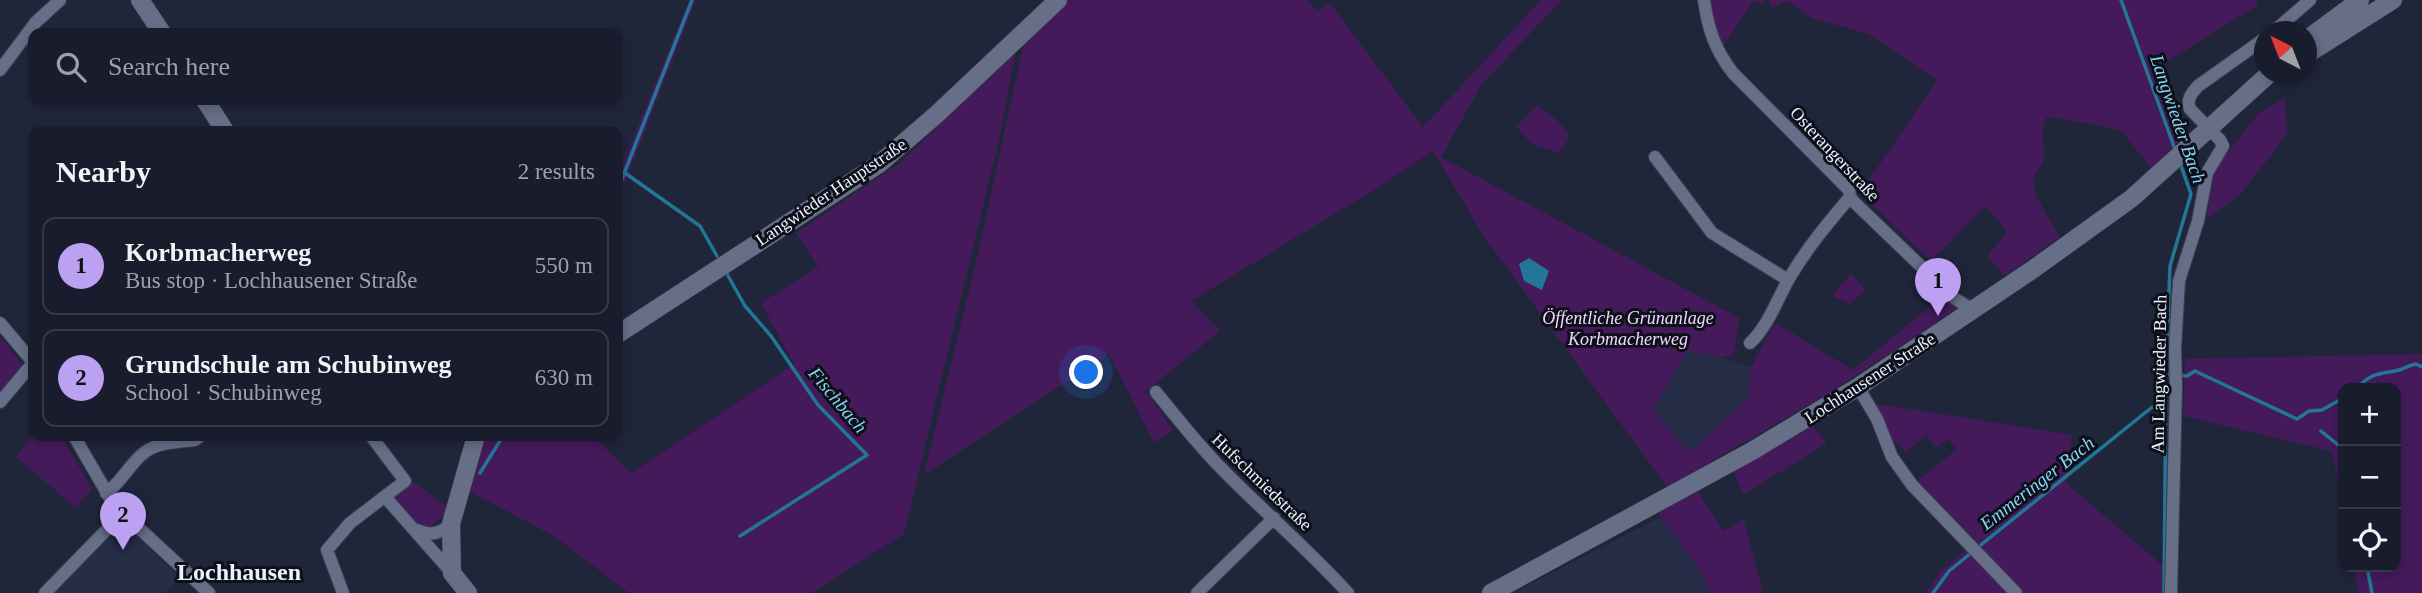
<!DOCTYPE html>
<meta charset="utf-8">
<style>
body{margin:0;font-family:Georgia,serif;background:#252938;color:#f1f3f6}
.controls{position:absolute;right:21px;bottom:21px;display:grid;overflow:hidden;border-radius:14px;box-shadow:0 4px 10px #0003}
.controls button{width:63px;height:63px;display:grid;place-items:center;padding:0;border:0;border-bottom:2px solid #363a48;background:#181c2c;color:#f1f3f6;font:35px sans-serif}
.compass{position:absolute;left:2254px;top:21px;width:63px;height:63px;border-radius:50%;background:#181c2c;box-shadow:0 4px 10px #0003;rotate:318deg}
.you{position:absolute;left:1087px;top:373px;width:24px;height:24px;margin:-18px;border:5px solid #fff;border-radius:50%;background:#1a73e8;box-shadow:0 0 0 10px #1a73e833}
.badge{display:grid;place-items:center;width:46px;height:46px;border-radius:50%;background:#bca0f2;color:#111;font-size:23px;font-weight:700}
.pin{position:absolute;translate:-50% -58px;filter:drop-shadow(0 2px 4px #0008)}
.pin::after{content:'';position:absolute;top:37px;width:24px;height:21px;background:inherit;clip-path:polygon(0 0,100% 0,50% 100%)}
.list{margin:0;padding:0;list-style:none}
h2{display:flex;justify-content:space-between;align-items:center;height:91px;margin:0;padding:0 28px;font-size:30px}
h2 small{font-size:23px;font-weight:400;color:#9fa1a9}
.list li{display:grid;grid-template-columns:46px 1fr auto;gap:21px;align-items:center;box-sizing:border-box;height:98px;margin:0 14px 14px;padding:0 14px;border:2px solid #363a48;border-radius:14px}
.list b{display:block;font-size:26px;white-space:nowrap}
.list p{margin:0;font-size:23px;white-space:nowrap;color:#9fa1a9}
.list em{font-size:23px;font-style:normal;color:#9fa1a9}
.icon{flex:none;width:38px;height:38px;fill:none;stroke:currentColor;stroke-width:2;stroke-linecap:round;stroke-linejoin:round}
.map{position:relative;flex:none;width:2422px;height:593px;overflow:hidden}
.search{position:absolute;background:#181c2c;box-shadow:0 4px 10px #0003;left:28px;top:28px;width:595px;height:77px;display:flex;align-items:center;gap:18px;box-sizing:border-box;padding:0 24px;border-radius:14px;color:#9fa1a9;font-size:26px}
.panel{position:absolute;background:#181c2c;box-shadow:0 4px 10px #0003;left:28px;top:126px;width:595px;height:315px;border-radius:14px}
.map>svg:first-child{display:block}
.built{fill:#252d47}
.green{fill:#441a5b}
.water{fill:#227797}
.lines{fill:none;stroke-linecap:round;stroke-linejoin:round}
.stream{stroke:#227797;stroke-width:3.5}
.street-casing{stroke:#3b4152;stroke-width:14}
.secondary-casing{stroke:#3b4152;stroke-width:19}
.street{stroke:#666f87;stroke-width:12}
.secondary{stroke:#666f87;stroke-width:18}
.labels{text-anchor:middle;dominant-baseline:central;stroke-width:6;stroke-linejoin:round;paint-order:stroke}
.street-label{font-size:18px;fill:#ebf1ff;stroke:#0d1019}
.park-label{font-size:18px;font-style:italic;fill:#eed8ff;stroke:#0d1019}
.water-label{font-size:19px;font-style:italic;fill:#8ad4f5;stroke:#0d1019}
.district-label{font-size:24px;font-weight:bold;fill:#ebf1ff;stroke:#0d1019}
</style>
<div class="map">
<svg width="2422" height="593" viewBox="0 0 2422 593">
<rect width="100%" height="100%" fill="#20263a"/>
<path class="built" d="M1687,351L1721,357L1751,367L1748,398L1691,452L1684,447L1653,410Z
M1661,517L1703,575L1710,593H1512Z
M123,522L180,578L165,593H53Z"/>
<path class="green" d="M689,0H696L618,201V175Z
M1069,0H1307L1317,11L1329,2L1423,127L1541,0H1562L1482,84L1441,157L1739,318L1734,355L1721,357L1687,351L1653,410L1684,447L1691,451L1748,398L1751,367L1775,323L1853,370L1928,308L1945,289L1961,306L1829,393L1667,487L1485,238L1433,151L1384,184L1191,301L1220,331L1146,391L1173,430L1154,443L1109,354L924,475L979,249L1024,42Z
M1700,0H1767L1761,4L1753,1L1715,59L1707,41Z
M1769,0H2256L2258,5L2158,67L2186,134L2151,168L2122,131L2092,124L2047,117L2043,126L2044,161L2033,178L2036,196L2060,237L2004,276L1988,256L2007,231L1985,206L1931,261L1860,193L1937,80L1869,34L1811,18L1787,1L1772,8Z
M1016,50L1000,136L904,534L812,593H629L554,536L467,490L486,436H593L631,473L794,364L761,303L818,267L796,233L900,163Z
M2285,98L2287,134L2240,195L2207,219L2211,183L2215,168L2260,112Z
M1537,105L1559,122L1570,137L1559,153L1533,145L1516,127Z
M1851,274L1866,290L1850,304L1832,296Z
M0,336L24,368L0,395Z
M2422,354V593H2359L2354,567H2396V388H2343V503L2331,451L2183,416L2185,359Z
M1872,403L2072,435L2067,484L2162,565V593H2018L1913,484L1957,449L1948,439L1936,448L1926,435L1906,452L1898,442L1890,448Z
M1812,425L1827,443L1743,495L1732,469Z
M33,436H62L92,490L75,507L16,457Z
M411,480L447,507L443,517L430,527L420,526L391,498Z
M1696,489L1724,531L1744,519L1763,593H1710L1703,575L1656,510Z
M1970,546L2012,593H1926L1941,571Z"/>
<path class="water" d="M1529,258L1549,271L1542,290L1524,281L1519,264Z"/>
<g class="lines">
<path class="stream" d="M2121,0L2176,152
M2180,163L2191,194L2170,266L2166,374L2187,376L2195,371L2297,419L2309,411L2322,410L2343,398
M625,173L700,226L717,256
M618,189L692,0
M727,274L745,306L771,336L818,405L867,455L740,536
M2357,388C2374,371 2379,375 2399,370C2405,368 2410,365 2416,364L2422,367
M2321,431L2343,449
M480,473L503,436
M2367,567L2372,593
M1933,593L1949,571L1982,544L2151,408L2165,402
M2164,593L2166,375"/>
<defs>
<path id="street" d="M1704,0C1708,29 1715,50 1733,73L1849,190L1850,197L1854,202L1954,298L1973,310
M2273,32L2310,0
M0,70L36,22L60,0
M1655,157L1712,233L1788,280
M0,323L33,362
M1750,343C1769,325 1777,299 1790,277C1807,248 1828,223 1850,197
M1858,387L1877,419L1892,457L1912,485L2016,593
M1156,392C1177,418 1198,445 1222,469C1263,511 1308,549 1348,593
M0,402L33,363
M74,436L114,505L209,593
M106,493C122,482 130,463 145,452C158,442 180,442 195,440L200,436
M386,498L452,573
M417,530C431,536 439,534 451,524
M45,593L122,514
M343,593L327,550L350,523L405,481L371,436
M1197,593L1274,518
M2171,593L2176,386L2175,348L2179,281L2198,221L2207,173L2223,146L2220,140L2190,109C2186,99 2192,93 2198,86L2264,39"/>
<path id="secondary" d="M140,0L162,33
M2306,40L2360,0
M2306,55L2393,0
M205,100L225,131
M618,334L879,164L937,114L1058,0
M468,593L452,573L451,524L476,436
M1491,593L1752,451L1858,387L2032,270L2132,198L2269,74"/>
</defs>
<use href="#street" class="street-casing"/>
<use href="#secondary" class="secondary-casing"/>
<use href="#street" class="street"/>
<use href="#secondary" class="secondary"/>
</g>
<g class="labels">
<g class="street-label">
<text transform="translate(1835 154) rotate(47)">Osterangerstraße</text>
<text transform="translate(831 192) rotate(-34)">Langwieder Hauptstraße</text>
<text transform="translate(2159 374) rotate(-89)">Am Langwieder Bach</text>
<text transform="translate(1870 378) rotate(-33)">Lochhausener Straße</text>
<text transform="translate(1262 482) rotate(44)">Hufschmiedstraße</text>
</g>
<g class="park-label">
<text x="1628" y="318">Öffentliche Grünanlage<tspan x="1628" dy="21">Korbmacherweg</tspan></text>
</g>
<g class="water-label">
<text transform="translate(2178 119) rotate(71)">Langwieder Bach</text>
<text transform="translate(838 400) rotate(50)">Fischbach</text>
<text transform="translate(2037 483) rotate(-38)">Emmeringer Bach</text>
</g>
<g class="district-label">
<text x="239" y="572">Lochhausen</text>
</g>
</g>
</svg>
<div class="controls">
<button>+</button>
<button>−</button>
<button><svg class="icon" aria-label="locate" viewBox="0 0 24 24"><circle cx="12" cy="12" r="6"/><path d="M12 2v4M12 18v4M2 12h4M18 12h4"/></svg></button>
</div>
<svg class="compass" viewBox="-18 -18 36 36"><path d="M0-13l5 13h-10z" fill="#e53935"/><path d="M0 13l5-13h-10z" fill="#9fa1a9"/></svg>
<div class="you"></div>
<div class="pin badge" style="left:1938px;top:316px">1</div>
<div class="pin badge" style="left:123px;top:550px">2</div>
<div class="search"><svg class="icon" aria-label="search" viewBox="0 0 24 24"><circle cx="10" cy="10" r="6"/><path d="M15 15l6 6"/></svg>Search here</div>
<section class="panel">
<h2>Nearby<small>2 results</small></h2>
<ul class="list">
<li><span class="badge">1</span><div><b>Korbmacherweg</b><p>Bus stop · Lochhausener Straße</p></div><em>550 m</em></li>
<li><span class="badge">2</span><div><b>Grundschule am Schubinweg</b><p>School · Schubinweg</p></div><em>630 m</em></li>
</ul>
</section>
</div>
